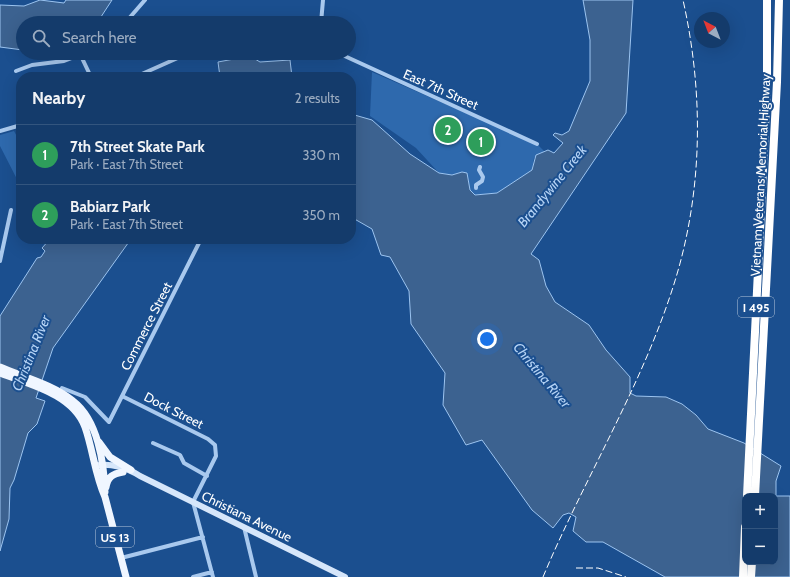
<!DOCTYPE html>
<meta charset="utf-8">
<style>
body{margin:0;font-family:Cabin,sans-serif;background:#1d4271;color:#f1f3f6}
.controls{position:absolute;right:12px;bottom:12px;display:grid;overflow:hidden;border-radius:8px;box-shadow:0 4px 16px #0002}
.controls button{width:36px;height:36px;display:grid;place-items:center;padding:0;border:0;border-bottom:1px solid #33557e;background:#143b6b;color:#f1f3f6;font:20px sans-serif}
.compass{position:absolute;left:694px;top:12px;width:36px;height:36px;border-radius:50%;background:#143b6b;box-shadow:0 4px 16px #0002;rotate:318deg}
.you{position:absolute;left:487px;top:339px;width:14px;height:14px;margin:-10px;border:3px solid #fff;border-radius:50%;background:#1a73e8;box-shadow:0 0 0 6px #1a73e833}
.badge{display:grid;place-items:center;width:26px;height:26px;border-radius:50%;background:#95b2f1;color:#fff;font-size:13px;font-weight:700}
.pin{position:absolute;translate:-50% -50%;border:2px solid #fff;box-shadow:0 1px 4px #0006}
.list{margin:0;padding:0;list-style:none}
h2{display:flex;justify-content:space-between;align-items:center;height:52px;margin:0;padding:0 16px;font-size:17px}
h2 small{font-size:13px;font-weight:400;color:#9dadc1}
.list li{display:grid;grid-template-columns:26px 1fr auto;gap:12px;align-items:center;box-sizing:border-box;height:60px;padding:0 16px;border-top:1px solid #33557e}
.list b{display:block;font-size:15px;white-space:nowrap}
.list p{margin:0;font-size:13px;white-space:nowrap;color:#9dadc1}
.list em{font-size:13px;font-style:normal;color:#9dadc1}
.icon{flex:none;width:22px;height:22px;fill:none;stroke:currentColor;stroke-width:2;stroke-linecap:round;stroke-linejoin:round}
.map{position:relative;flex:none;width:790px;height:577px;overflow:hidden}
.search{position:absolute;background:#143b6b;box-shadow:0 4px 16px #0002;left:16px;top:16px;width:340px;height:44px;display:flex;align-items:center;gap:10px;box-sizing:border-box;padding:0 14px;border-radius:22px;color:#9dadc1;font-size:15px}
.panel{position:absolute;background:#143b6b;box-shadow:0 4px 16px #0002;left:16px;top:72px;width:340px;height:172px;border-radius:16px}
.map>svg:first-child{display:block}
.green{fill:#2e69ad}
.water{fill:#3c6290;stroke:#9cc4f0;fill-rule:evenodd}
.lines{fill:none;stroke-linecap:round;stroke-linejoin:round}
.street{stroke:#a9c9ee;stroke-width:4}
.secondary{stroke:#d6e6fa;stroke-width:6}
.primary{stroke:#f0f6ff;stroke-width:7}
.highway{stroke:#fff;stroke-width:8}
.rail{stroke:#fff;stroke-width:1;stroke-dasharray:7 3;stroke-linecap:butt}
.labels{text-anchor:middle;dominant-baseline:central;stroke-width:4;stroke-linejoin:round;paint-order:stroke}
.shield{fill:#1b4f8f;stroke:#bbcadd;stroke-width:1}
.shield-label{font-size:12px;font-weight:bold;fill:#fff}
.street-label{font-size:13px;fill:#fff;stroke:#1b4f8f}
.water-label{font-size:14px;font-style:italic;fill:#b5d3f5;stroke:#1b4f8f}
</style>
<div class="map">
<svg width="790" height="577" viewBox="0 0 790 577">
<rect width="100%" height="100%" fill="#1b4f8f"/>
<path class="green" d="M372,72L537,144L545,152L534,158L532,170L504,189L497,193L475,195L470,190L467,173L462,172L452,175L439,173L416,148L370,116Z
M14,131L21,144V187L0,146V135Z"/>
<path class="water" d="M40,0L64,3L66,0H112L97,23H23V50L0,47V5L24,6Z
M583,0H633L626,113L531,254L539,260L546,286L555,302L589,325L606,350L630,377V393L636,396L666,397L682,404L696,415L708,429L744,443L781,466L776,481V496H790V577H665L603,542H586L573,531L576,517L569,513L563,515L553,528L532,510L482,440L466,445L443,405L445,373L411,324L409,291L390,257L381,255L372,229L351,217V114L372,120L410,154L439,173L452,175L462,172L467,173L470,190L475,195L497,193L532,170L536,155L548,150L554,153L563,143L553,135L555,133L562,135L569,131L590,81V40ZM745,496H775V562H745Z
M250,56L260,62L290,60L292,77H220L218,62Z
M50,239H131L53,348L36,398L45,401L37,424L28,433L14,480L10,488L9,519L0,551V316L37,258L41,257L45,251L42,248Z"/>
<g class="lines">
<path class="street" d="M125,23L145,0
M321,23L323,0
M338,53L537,144
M81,56L91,77
M16,71L32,65L64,61L85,53
M135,77L189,53
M0,131L21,125
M476,188V185L482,181L483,177L479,170L480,167
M0,261L11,210
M62,388L85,397L109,422L201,239
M122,396L208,439L215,445L216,456L193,502L213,577
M153,443L180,455L184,463L207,476
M244,527L256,577
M121,558L203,537
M193,577L212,572"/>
<path class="secondary" d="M95,466C109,462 128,468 140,476L345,577"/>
<path class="primary" d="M0,367C23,377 54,385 73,401C98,420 104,463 105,492
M0,373C29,384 73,394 85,427C93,450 95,475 105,497L126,577
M99,442L110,457L131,470
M106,487C108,476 113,474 123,472"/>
<path class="highway" d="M747,496L767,86V0
M755,496L777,82L779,0
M743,577L745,527
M751,577L752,562"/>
<path class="rail" d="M576,568H598L626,577
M543,577C584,479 642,386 674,284C703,192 704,94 683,0"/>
</g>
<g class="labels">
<g class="shield">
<rect x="738" y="297" width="36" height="20" rx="3"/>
<rect x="96" y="527" width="38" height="20" rx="3"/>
</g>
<g class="shield-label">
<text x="756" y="307">I 495</text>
<text x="115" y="537">US 13</text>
</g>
<g class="street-label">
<text transform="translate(441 89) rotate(24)">East 7th Street</text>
<text transform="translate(760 175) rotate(-87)">Vietnam Veterans Memorial Highway</text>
<text transform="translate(146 326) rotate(-63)">Commerce Street</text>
<text transform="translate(174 410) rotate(27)">Dock Street</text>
<text transform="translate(247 516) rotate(26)">Christiana Avenue</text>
</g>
<g class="water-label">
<text transform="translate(552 186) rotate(-51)">Brandywine Creek</text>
<text transform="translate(31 353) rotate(-68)">Christina River</text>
<text transform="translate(542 375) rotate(50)">Christina River</text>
</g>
</g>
</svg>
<div class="controls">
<button>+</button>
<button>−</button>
</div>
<svg class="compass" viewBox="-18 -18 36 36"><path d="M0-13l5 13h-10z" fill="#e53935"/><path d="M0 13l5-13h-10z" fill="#9dadc1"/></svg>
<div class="you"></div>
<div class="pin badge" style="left:481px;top:142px;background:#2e9e5b">1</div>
<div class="pin badge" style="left:448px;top:130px;background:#2e9e5b">2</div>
<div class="search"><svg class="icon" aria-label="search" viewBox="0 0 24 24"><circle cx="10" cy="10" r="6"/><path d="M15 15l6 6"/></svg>Search here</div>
<section class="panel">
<h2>Nearby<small>2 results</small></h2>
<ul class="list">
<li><span class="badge" style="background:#2e9e5b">1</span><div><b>7th Street Skate Park</b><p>Park · East 7th Street</p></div><em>330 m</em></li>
<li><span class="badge" style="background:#2e9e5b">2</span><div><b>Babiarz Park</b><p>Park · East 7th Street</p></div><em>350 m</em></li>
</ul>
</section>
</div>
